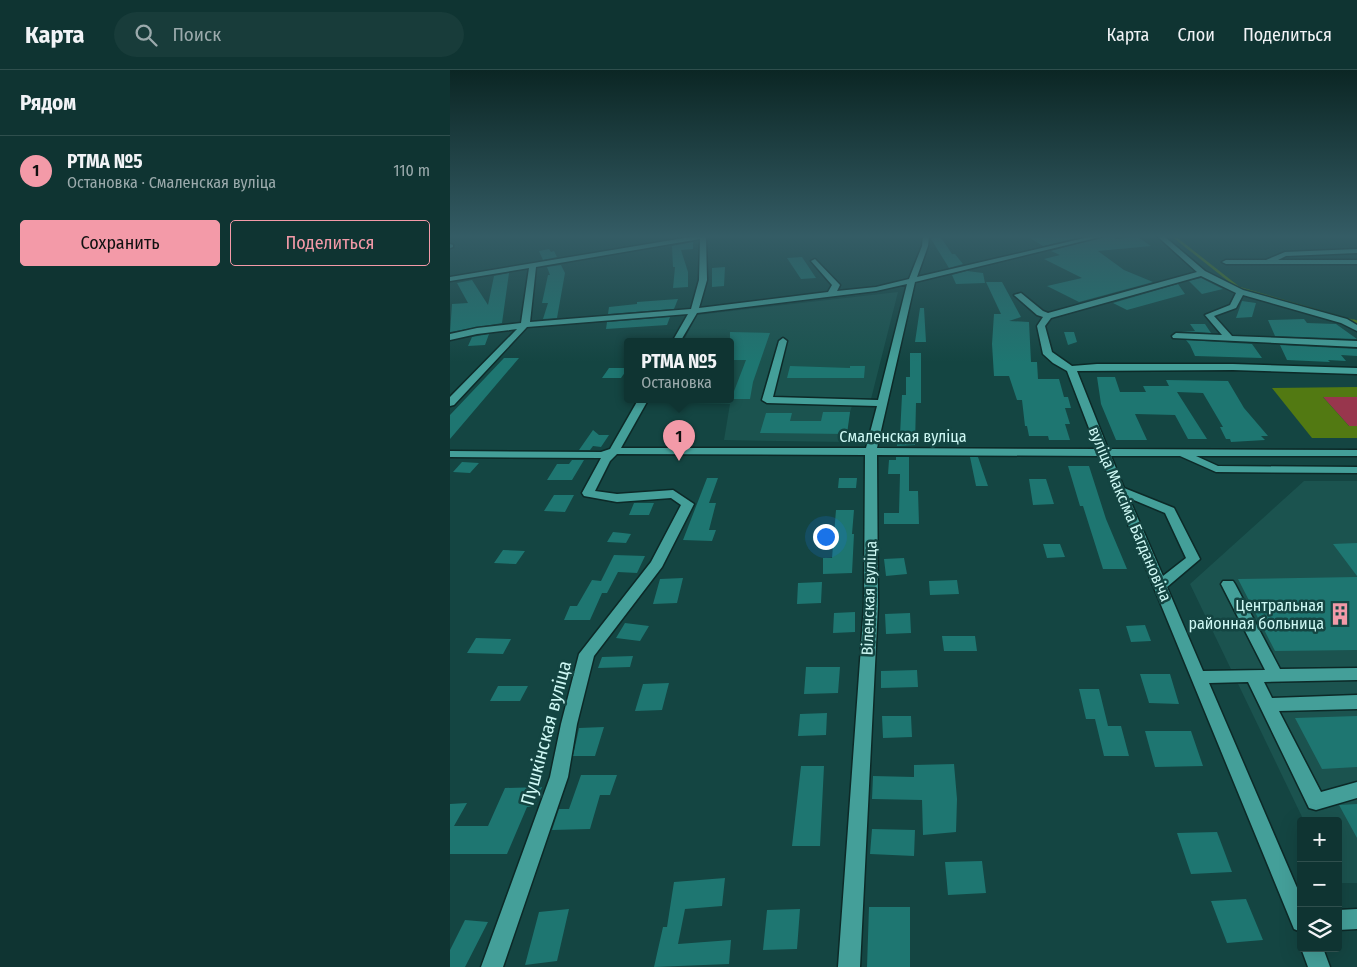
<!DOCTYPE html>
<html lang="ru">
<meta charset="utf-8">
<style>
body{margin:0;font-family:"Fira Sans Condensed",sans-serif;background:#183c3a;color:#f1f3f6}
.controls{position:absolute;right:15px;bottom:15px;display:grid;overflow:hidden;border-radius:5px;box-shadow:0 5px 20px #0002}
.controls button{width:45px;height:45px;display:grid;place-items:center;padding:0;border:0;border-bottom:1px solid #2f4f4d;background:#0f3432;color:#f1f3f6;font:25px sans-serif}
.you{position:absolute;left:375px;top:466px;width:18px;height:18px;margin:-12px;border:4px solid #fff;border-radius:50%;background:#1a73e8;box-shadow:0 0 0 8px #1a73e833}
.badge{display:grid;place-items:center;width:32px;height:32px;border-radius:50%;background:#f39aa8;color:#111;font-size:16px;font-weight:700}
.pin{position:absolute;translate:-50% -41px;filter:drop-shadow(0 1px 2px #0008)}
.pin::after{content:'';position:absolute;top:26px;width:18px;height:15px;background:inherit;clip-path:polygon(0 0,100% 0,50% 100%)}
.popup{position:absolute;left:174px;top:268px;width:110px;height:65px;box-sizing:border-box;display:grid;place-content:center;border-radius:5px;background:#0f3432;filter:drop-shadow(0 1px 4px #0005);font-size:16px;white-space:nowrap;color:#9baaac}
.popup b{font-size:19px;color:#f1f3f6}
.popup::after{content:'';position:absolute;left:50%;top:100%;margin-left:-10px;border:10px solid transparent;border-top-color:#0f3432}
.list{margin:0;padding:0;list-style:none}
h2{display:flex;justify-content:space-between;align-items:center;height:65px;margin:0;padding:0 20px;font-size:21px}
h2 small{font-size:16px;font-weight:400;color:#9baaac}
.list li{display:grid;grid-template-columns:32px 1fr auto;gap:15px;align-items:center;box-sizing:border-box;height:70px;padding:0 20px;border-top:1px solid #2f4f4d}
.list b{display:block;font-size:19px;white-space:nowrap}
.list p{margin:0;font-size:16px;white-space:nowrap;color:#9baaac}
.list em{font-size:16px;font-style:normal;color:#9baaac}
.actions{display:flex;gap:10px;padding:15px 20px}
.actions a{flex:1;padding:11px 0;border:1px solid #f39aa8;border-radius:5px;text-align:center;font-size:18px;color:#f39aa8}
.actions .main{background:#f39aa8;color:#111}
.icon{flex:none;width:28px;height:28px;fill:none;stroke:currentColor;stroke-width:2;stroke-linecap:round;stroke-linejoin:round}
.map{position:relative;flex:none;width:907px;height:897px;overflow:hidden}
header{display:flex;align-items:center;gap:30px;box-sizing:border-box;height:70px;padding:0 25px;background:#0f3432;border-bottom:1px solid #2f4f4d}
header strong{font-size:24px}
nav{display:flex;gap:28px;margin-inline-start:auto;font-size:18px}
.search{width:350px;height:45px;background:#183c3a;display:flex;align-items:center;gap:12px;box-sizing:border-box;padding:0 18px;border-radius:28px;color:#9baaac;font-size:19px}
main{display:flex}
aside{flex:1;background:#0f3432}
.map>svg:first-child{display:block}
.built{fill:#1b534f}
.green{fill:#98364d}
.water{fill:#527912}
.lines{fill:none;stroke-linecap:round;stroke-linejoin:round}
.stream-far1{stroke:#527912;stroke-width:2.5}
.stream{stroke:#527912;stroke-width:3}
.building{fill:#1e7671}
.minor-casing{stroke:#0c2927;stroke-width:3}
.minor{fill:#449f99;fill-rule:evenodd}
.labels{text-anchor:middle;dominant-baseline:central;stroke-width:5;stroke-linejoin:round;paint-order:stroke}
.street-label{font-size:16px;fill:#cef8f4;stroke:#144542}
.poi-label{font-size:16px;fill:#cef8f4;stroke:#144542;text-anchor:end}
.near-street-label{font-size:19px;fill:#cef8f4;stroke:#144542}
</style>
<header>
<strong>Карта</strong>
<div class="search"><svg class="icon" aria-label="search" viewBox="0 0 24 24"><circle cx="10" cy="10" r="6"/><path d="M15 15l6 6"/></svg>Поиск</div>
<nav><a>Карта</a><a>Слои</a><a>Поделиться</a></nav>
</header>
<main>
<aside>
<h2>Рядом<small></small></h2>
<ul class="list">
<li><span class="badge">1</span><div><b>РТМА №5</b><p>Остановка · Смаленская вуліца</p></div><em>110 m</em></li>
</ul>
<div class="actions"><a class="main">Сохранить</a><a>Поделиться</a></div>
</aside>
<div class="map">
<svg width="907" height="897" viewBox="0 0 907 897">
<rect width="100%" height="100%" fill="#144542"/>
<path class="built" d="M448,222L421,329L404,330L400,342L395,372L274,370L280,334L202,332V330H280V272H233L247,245Z
M854,411H907V813H888V751H854L740,514Z"/>
<path class="green" d="M873,327H907V356H899Z"/>
<path class="water" d="M907,317V327H873L899,356H907V368H862L822,318Z"/>
<g class="lines">
<path class="stream-far1" d="M723,166L789,218L907,252"/>
<path class="stream" d="M904,251L907,252"/>
</g>
<path class="building" d="M485,166H490L502,184H505L513,194L499,198L481,169Z
M594,166H635L593,176L580,168Z
M656,166H665V169L688,167L701,176L648,181L674,200L703,212L629,232L597,216L632,208L594,189L610,185L601,181Z
M243,172V179L231,180L238,202V217L223,218L225,197H223L222,176Z
M99,179L101,182L104,181L107,187L93,190L89,181Z
M352,187L366,208L351,209L337,188Z
M111,195L115,203L107,248L93,249L98,233H92L98,205H100L97,197Z
M275,197L274,216L262,217V198Z
M517,201L533,203L535,213L506,214L502,205Z
M59,203L52,253L0,262L2,234L18,233L7,213L22,210L38,235L44,206Z
M751,208L773,219L752,224L739,211Z
M536,212H552L571,247L559,251L579,252L581,292H587L588,309H609L614,327H618L621,338H615L620,354H615L620,370H599L598,366H579L577,356H575L572,330H567L559,306H544L542,274L544,244H551Z
M728,214L735,224L677,240L663,233Z
M228,229L224,239L158,244L159,237L187,234V232Z
M792,231L806,233L802,247L786,248Z
M470,238H474L476,272H465Z
M220,247L217,255L156,259L157,252Z
M854,249L857,253L886,254L907,269L825,266L818,250Z
M740,254H755L761,263L731,261H745Z
M280,262L320,263L303,312L300,329H281L296,290H280Z
M614,262H624L627,272L618,275Z
M39,264L35,275L18,276L22,267Z
M736,270L802,274L812,288L745,286L740,275Z
M830,275L907,279V286L891,285L896,291L878,290L880,292L837,290Z
M460,283H471V333H466L465,375L447,376V365H450L452,325H456V307H460Z
M54,288H69L0,369V345Z
M340,296L400,298V296H415L414,308H337Z
M159,298H178L171,308H152Z
M647,307H665L670,322H696L693,316H719L716,310L778,311L794,338L818,366H811L815,370L781,372L780,369H776L770,357H773L753,323L727,322L757,369H738L725,345L685,344L697,370H666L651,334Z
M373,342H400L397,364L310,363L316,343H342L340,351H371Z
M143,360L149,365H159L151,377L143,376L140,380H129Z
M446,387H459V421H468L469,454H434V443H449L450,404H438L439,390H446Z
M520,387H528L538,416H526Z
M122,390H134L122,410H97L107,394H119Z
M12,392L29,393L20,403L3,402Z
M618,396H639L656,449L677,499H653L633,436H630Z
M257,408H268L259,433H266L259,460H266L262,471L233,470Z
M389,408H407L406,418H388Z
M579,409H596L604,434L583,435Z
M104,425H124L115,442L94,441Z
M184,433H204L199,445H179Z
M386,440H404L402,464H404L402,503L373,504V488H382Z
M163,462L173,463L181,464L176,473L157,472Z
M907,473V506L883,474Z
M593,474H610L615,487L597,488Z
M53,480L75,481L66,494L44,493Z
M164,485L195,486L187,503L168,502L157,523H152L140,550H114L120,536H127L142,510L151,511Z
M454,488L457,504L436,506L434,489Z
M907,507V580L825,581L788,509Z
M233,508L227,533L203,534L210,509Z
M507,510L509,524L480,525L479,511Z
M372,512L371,533L347,534L348,513Z
M405,542V562L383,563L384,543Z
M460,543L461,563L436,564L435,544Z
M175,553L199,556L190,571L166,568Z
M695,555L701,571L681,572L676,556Z
M492,566H525L527,581H494Z
M26,568L61,569L53,584L17,583Z
M183,586L180,597L148,598L152,587Z
M356,597H390L388,623L354,624Z
M467,600L468,617L431,618V601Z
M690,604H720L729,634L699,633Z
M219,613L212,640L185,641L193,614Z
M48,616H78L70,631H40Z
M629,619H649L658,656H671L679,686H654L645,649H636Z
M377,643L376,665L348,666L350,644Z
M432,646H461L462,667L433,668Z
M907,646V697L872,699L845,648Z
M154,657L145,686H123L129,658Z
M695,661H741L753,696L705,697Z
M504,694L507,729L506,762L473,765L472,730L422,729L423,706L464,707V695Z
M351,696H374L370,776H342Z
M131,705H167L160,725H150L140,759L102,760L109,739H119Z
M92,717L84,737H77L57,784H0V734L17,733L4,756H38L55,718Z
M907,734V768L889,735Z
M422,759L465,760L464,786L420,784Z
M767,762L782,802L741,804L727,763Z
M532,791L536,823L498,825L495,792Z
M275,808L272,836L235,839L228,874L281,870L279,894L204,897L213,857H217L224,812Z
M796,829L813,870L777,873L761,831Z
M419,837H460V897H417Z
M119,839L107,891L75,895L89,842Z
M350,839L347,879L313,880L317,840Z
M15,850L38,852L15,897H0V880Z"/>
<g class="lines">
<defs>
<path id="minor" d="M246,166H256L257,210L249,238L378,222L382,215L361,191L365,189L390,215L387,221L426,217L459,209L472,176L473,166H479L478,176L467,207L643,166H654L465,212L427,378L647,379L617,301L603,293L593,284L587,256L593,247L587,245L564,225L571,223L593,241L598,243L747,202L707,166H714L755,201L793,220L897,249L907,255V261L891,253L793,225L786,238L764,246L782,266L907,271V277L723,268L722,266L726,263L772,265L755,245L780,235L786,223L751,206L601,248L595,256L602,282L622,296L647,294H783L907,298V304L783,300L627,301L658,379L907,380V386H746L768,396L907,397V403L766,402L730,386H661L674,418L724,438L750,489L717,517L753,601L815,600L771,514L773,511H783L785,514L830,599L907,598V610L814,612L822,628L907,625V639L829,641L871,722L907,712V728L866,740L859,738L798,612L759,613L851,827V862L844,859L650,386L427,385L428,535L410,897H388L414,535L415,385L167,384L160,391L145,421L167,424L223,420L244,434L212,497L144,586L127,654L118,707L53,897H31L100,707L111,654L129,584L201,492L231,435L221,428L167,432L134,426L132,423L151,388L0,387V381L151,382L160,379L188,330H198L171,378H416L427,336L317,333L312,330L329,271L333,268L337,271L323,327L428,330L457,214L426,221L247,243L230,272H222L238,244L77,257L4,335L0,336V327L67,259L27,264L0,270V264L27,258L71,253L79,198L0,211V207ZM250,169L249,210L241,239L80,252L86,197ZM679,428L715,443L736,488L713,506Z
M0,174L3,175V177L0,178Z
M907,179V183L836,186L828,190H907V194H776L772,192L776,190H816L835,182Z
M907,839V859L888,860V840Z
M851,878H873L880,897H858Z"/>
</defs>
<use href="#minor" class="minor-casing"/>
<use href="#minor" class="minor"/>
</g>
<linearGradient id="sky" x2="0" y2="1"><stop stop-color="#0b2624"/><stop offset="0.57" stop-color="#345c65"/><stop offset="1" stop-color="#345c65" stop-opacity="0"/></linearGradient>
<rect width="907" height="292" fill="url(#sky)"/>
<defs>
<symbol id="building-bare" viewBox="-9 -9 18 18"><path d="M-4-6H4V6H1V3H-1V6H-4ZM-2.5-4.3h1.7v1.8h-1.7ZM.8-4.3h1.7v1.8H.8ZM-2.5-1h1.7V.8h-1.7ZM.8-1h1.7V.8H.8Z" fill="#f39aa8" stroke="#144542" stroke-width="2.5" paint-order="stroke"/></symbol>
</defs>
<g fill-rule="evenodd">
<use href="#building-bare" x="874" y="528" width="32" height="32"/>
</g>
<g class="labels">
<g class="street-label">
<text x="453" y="366">Смаленская вуліца</text>
<text transform="translate(680 444) rotate(67)">вуліца Максіма Багдановіча</text>
<text transform="translate(419 528) rotate(-88)">Віленская вуліца</text>
</g>
<g class="poi-label">
<text x="874" y="535">Центральная<tspan x="874" dy="18">районная больница</tspan></text>
</g>
<g class="near-street-label">
<text transform="translate(96 663) rotate(-75)">Пушкінская вуліца</text>
</g>
</g>
</svg>
<div class="controls">
<button>+</button>
<button>−</button>
<button><svg class="icon" aria-label="layers" viewBox="0 0 24 24"><path d="M12 4l9 5-9 5-9-5zM3 14l9 5 9-5"/></svg></button>
</div>
<div class="you"></div>
<div class="pin badge" style="left:229px;top:391px">1</div>
<div class="popup"><b>РТМА №5</b>Остановка</div>
</div>
</main>
